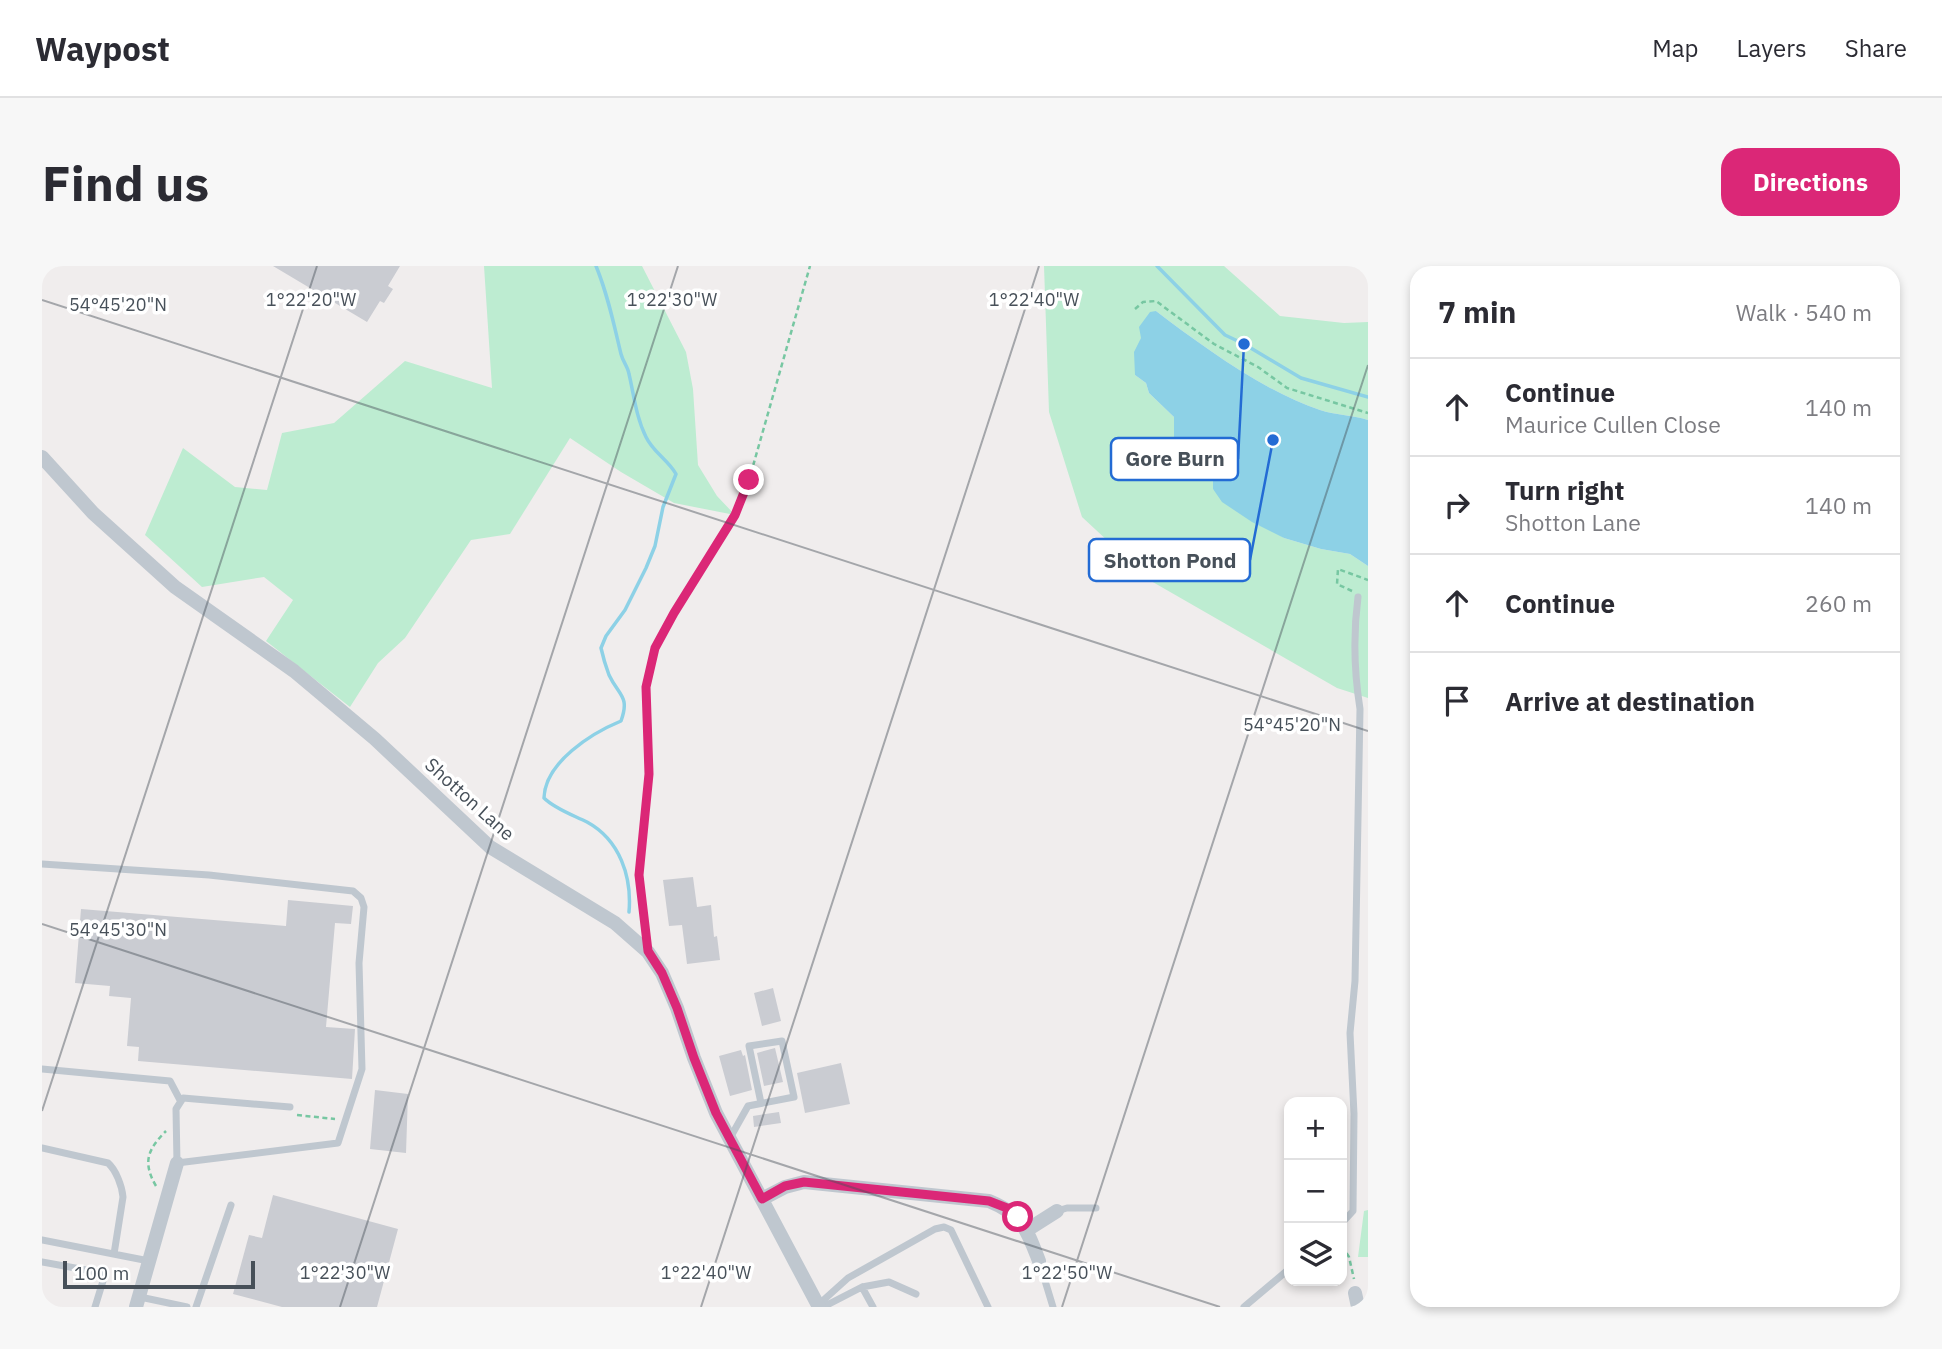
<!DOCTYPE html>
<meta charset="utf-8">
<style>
body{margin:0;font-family:"IBM Plex Sans",sans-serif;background:#f7f7f7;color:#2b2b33}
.controls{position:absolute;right:21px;bottom:21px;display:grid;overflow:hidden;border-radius:14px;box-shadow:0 4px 10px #0003}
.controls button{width:63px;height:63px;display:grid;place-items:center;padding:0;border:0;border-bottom:2px solid #e1e1e2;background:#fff;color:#2b2b33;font:35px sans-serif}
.scale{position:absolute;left:21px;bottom:18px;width:192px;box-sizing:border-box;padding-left:7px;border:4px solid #475059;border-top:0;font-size:19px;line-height:24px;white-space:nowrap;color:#475059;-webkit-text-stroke:5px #fff;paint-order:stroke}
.stop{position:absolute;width:21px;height:21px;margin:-16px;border:5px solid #db2777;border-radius:50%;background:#fff}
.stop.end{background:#db2777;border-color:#fff;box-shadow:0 2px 7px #0008}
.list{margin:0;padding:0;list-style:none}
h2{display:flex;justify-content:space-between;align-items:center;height:91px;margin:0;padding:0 28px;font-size:30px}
h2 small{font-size:23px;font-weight:400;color:#7c7c81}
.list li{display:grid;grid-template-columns:46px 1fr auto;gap:21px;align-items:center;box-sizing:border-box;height:98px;padding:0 28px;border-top:2px solid #e1e1e2}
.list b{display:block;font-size:26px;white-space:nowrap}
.list p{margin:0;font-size:23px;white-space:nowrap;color:#7c7c81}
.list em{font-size:23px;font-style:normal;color:#7c7c81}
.icon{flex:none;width:38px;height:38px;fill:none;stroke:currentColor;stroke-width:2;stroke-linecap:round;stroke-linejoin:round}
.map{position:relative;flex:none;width:1326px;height:1041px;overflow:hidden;border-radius:21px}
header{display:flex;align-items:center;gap:42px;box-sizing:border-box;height:98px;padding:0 35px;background:#fff;border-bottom:2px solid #e1e1e2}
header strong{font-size:33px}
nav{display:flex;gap:38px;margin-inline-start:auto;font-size:24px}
.intro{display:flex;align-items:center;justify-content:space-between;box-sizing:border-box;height:168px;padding:0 42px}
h1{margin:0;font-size:49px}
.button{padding:18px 32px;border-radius:21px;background:#db2777;color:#fff;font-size:24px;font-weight:700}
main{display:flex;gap:42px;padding:0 42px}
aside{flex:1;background:#fff;border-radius:21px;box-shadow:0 4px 10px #0003}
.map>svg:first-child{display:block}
.green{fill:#bdecd1}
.water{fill:#8dd1e6}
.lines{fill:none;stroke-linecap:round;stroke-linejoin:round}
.stream{stroke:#8dd1e6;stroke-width:3.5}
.building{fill:#caccd2}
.path{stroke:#77c7a2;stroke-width:2.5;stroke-dasharray:5 3.5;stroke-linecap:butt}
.service{stroke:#bfc7cf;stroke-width:7}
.minor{stroke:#bfc7cf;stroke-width:14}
.route{stroke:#db2777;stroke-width:9}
.ticks{fill:none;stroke:#475059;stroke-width:2;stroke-opacity:0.45}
.labels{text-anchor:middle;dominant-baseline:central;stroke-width:7;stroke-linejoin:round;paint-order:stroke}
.street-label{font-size:19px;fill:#475059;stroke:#fff}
.ticks-label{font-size:18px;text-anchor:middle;fill:#475059;stroke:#fff;stroke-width:7;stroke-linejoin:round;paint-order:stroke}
.leader{fill:none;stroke:#236bd4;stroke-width:2.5}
.callout-dot{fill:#236bd4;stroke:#fff;stroke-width:2.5}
.callout{fill:#fff;stroke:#236bd4;stroke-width:2.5}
.callout-label{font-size:21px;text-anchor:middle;font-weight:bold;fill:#475059}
</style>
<header>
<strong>Waypost</strong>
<nav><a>Map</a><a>Layers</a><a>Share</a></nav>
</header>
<div class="intro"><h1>Find us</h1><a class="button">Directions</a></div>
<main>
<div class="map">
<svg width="1326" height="1041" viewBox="0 0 1326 1041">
<rect width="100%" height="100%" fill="#f0eded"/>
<path class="green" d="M442,0H600L644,86L651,123L656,199L675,230L693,249L632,237L579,206L528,172L468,268L429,274L363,372L336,397L308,441L224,375L251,334L222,311L160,321L103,269L141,182L193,221L225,224L240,167L292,157L363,95L450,122Z
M1002,0H1182L1238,50L1302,57L1326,56V154C1310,149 1293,149 1278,144C1223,126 1160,80 1114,45L1099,72L1093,109L1104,117L1107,127L1132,151V171L1149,187L1165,190L1171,203V223L1242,272L1279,283L1308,288L1326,300V432L1295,422L1109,315L1040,251L1007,146Z
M1326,944V991H1316L1322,945Z"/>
<path class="water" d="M1114,45C1160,80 1223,126 1278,144C1293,149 1310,149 1326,154V300L1308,288L1279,283L1242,272L1210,256L1180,236L1171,223V203L1165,190L1138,187L1139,176L1132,171V151L1107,127L1104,117L1093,109L1092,86L1099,72L1097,61L1108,46Z"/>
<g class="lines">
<path class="stream" d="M554,0C566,29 572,59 579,88C581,96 586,101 587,108C592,129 594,151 604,171C611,186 626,194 634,208L621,241L613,280L604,302L583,344L564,370L559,382C561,391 564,401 567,409C577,430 588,430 579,455C550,467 503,496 502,532C513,543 531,549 545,556C578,574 590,611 587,646
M1115,0L1183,69L1202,78L1259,112L1326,131"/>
</g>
<path class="building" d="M231,0H358L346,20L351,23L342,37L338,35L325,56Z
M651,611L655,641L669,639L672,671L675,670L678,694L645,698L640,659L627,660L621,614Z
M246,634L311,640L309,658L293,657L284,761L313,763L310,813L96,795L97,781L85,780L89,732L67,730L68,720L33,717L39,643L244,660Z
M731,722L739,755L720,760L712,727Z
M733,782L741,816L722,820L715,787Z
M699,784L701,790L703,789L710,824L688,830L677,790Z
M799,797L808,838L763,847L755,807Z
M333,824L366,828L364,887L328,883Z
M737,846L739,857L712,861L711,850Z
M231,929L356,963L335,1041H240L191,1028L207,969L220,972Z"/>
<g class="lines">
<path class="path" d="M1093,43L1101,36L1114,35L1172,78L1216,101L1245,122L1326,147
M1310,325L1295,318L1296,303L1326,314
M604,665L597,609L606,508L604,421L613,382L632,347L693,249L707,214L768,0
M255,849L293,853
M114,920C100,896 106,883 124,865
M1300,980L1307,991L1312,1013"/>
<path class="service" d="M0,598L167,609L311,625L319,632L322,641L317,697L320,803L296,877L135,897L134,843L141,832L248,841
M0,803L128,815L138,834
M688,872L706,840L752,831L740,775L707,780L719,837
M0,882L66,897C74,904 80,920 81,931L72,988
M1015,945L1025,942H1054
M1300,957L1311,945L1312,848L1308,767L1313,715L1318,443C1312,405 1311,369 1316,331
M0,974L107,995
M997,995L1011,1041
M0,996L55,1006L60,1009L61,1015L53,1041
M820,1021L831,1041
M98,1031L145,1041
M776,1039L806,1012L893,963L902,961L909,964L946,1041
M154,1041L189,939
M781,1041L820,1021L847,1016L874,1028
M1202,1041L1247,1003"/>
<path class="minor" d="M0,191L51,247L133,321L252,405L333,473L448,581L573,657L606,686L620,707L635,742L652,792L674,847L777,1041
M720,933L743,921L762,916L947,935C981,949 985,964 997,995
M985,964L1015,945
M1313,1027L1316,1041
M94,1041L135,897"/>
</g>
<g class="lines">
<path class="route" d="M707,214L693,249L632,347L613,382L604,421L607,508L597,609L606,685L620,707L635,742L652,792L674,847L720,933L743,920L762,916L947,935L965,942L976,951"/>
</g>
<path class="ticks" d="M0,34L1326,465M0,658L1178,1041M0,845L275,0M298,1041L636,0M659,1041L997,0M1020,1041L1326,99"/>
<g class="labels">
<g class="street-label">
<text transform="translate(428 533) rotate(42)">Shotton Lane</text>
</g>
</g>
<g class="ticks-label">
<text x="269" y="40">1°22'20"W</text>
<text x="630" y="40">1°22'30"W</text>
<text x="992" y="40">1°22'40"W</text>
<text x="76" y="45">54°45'20"N</text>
<text x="1250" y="465">54°45'20"N</text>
<text x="76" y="670">54°45'30"N</text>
<text x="303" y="1013">1°22'30"W</text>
<text x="664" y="1013">1°22'40"W</text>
<text x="1025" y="1013">1°22'50"W</text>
</g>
<path class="leader" d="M1202 78L1196 193M1231 174L1208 294"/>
<g class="callout-dot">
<circle cx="1202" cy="78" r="7"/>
<circle cx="1231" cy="174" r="7"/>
</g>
<g class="callout">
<rect x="1069" y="172" width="127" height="42" rx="7"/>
<rect x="1047" y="273" width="161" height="42" rx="7"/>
</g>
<g class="callout-label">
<text x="1133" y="200">Gore Burn</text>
<text x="1128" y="302">Shotton Pond</text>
</g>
</svg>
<div class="controls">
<button>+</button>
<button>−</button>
<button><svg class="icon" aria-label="layers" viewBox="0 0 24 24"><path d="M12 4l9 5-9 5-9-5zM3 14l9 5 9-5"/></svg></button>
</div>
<div class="scale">100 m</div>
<div class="stop" style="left:976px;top:951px"></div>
<div class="stop end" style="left:707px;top:214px"></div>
</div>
<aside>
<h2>7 min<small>Walk · 540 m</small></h2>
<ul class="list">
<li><svg class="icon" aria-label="ahead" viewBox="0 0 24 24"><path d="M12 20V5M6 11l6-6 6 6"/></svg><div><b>Continue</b><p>Maurice Cullen Close</p></div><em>140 m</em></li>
<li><svg class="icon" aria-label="right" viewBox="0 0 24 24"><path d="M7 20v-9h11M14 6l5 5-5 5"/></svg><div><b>Turn right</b><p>Shotton Lane</p></div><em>140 m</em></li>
<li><svg class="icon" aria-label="ahead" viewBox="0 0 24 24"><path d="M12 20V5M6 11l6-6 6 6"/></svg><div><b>Continue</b></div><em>260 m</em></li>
<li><svg class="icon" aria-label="arrive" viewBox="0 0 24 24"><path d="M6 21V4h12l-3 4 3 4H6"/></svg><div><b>Arrive at destination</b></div></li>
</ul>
</aside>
</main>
